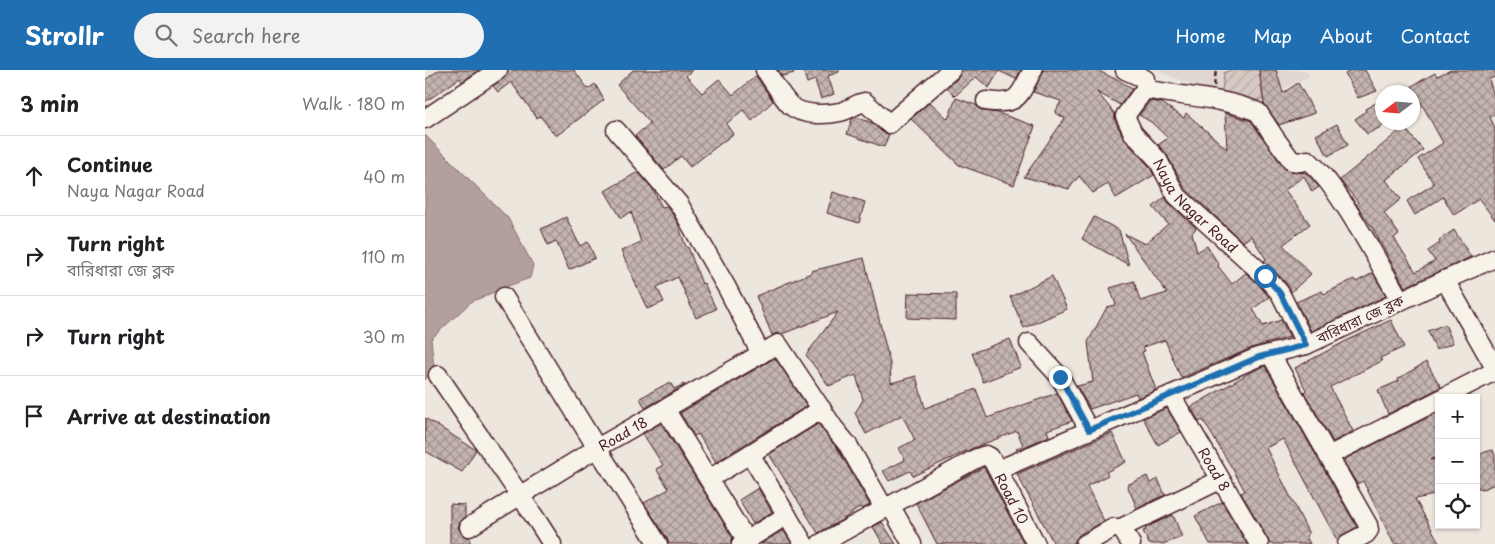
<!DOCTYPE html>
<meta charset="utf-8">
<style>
body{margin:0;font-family:"Playpen Sans","Noto Sans Bengali",sans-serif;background:#f2f2f2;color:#202124}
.controls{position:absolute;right:15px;bottom:15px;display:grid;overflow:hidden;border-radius:0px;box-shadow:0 1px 4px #0004}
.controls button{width:45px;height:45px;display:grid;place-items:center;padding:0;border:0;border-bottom:1px solid #e0e0e0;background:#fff;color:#202124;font:25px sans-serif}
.compass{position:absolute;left:950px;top:15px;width:45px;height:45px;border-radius:50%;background:#fff;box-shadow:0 1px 4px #0004;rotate:254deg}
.stop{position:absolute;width:15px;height:15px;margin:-11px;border:4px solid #1f6fb2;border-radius:50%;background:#fff}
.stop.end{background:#1f6fb2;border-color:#fff;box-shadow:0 1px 5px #0008}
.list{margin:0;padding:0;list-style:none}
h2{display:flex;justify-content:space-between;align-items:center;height:65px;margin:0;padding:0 20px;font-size:21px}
h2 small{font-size:16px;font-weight:400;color:#757577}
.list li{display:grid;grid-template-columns:32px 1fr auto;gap:15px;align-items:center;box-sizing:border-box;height:80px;padding:0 20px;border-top:1px solid #e0e0e0}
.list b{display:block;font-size:19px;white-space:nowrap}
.list p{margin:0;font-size:16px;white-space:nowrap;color:#757577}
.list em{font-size:16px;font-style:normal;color:#757577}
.icon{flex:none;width:28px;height:28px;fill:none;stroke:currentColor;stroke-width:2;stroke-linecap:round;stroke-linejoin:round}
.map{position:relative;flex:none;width:1070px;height:474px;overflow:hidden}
header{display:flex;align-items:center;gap:30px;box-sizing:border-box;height:70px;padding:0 25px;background:#1f6fb2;color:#fff}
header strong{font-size:24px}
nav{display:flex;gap:28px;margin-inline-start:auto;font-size:18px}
.search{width:350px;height:45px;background:#f2f2f2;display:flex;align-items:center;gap:12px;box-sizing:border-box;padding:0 18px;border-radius:28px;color:#757577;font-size:19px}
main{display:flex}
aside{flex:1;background:#fff}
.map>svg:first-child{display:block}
.built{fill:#e0d7d0}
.garden{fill:url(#garden-furrows);stroke:#907476}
.water{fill:#b39f9d;stroke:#896c6f}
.building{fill:url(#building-cross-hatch);stroke:#4a1f2b}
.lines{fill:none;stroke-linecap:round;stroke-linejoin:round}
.minor-casing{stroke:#4a1f2b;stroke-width:21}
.path{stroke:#4a1f2b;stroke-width:2.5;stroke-dasharray:5 4;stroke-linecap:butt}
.minor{stroke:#f7f3e8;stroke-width:18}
.route{stroke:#1f6fb2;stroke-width:6}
.labels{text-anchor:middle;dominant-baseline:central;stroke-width:4.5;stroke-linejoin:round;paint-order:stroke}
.street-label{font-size:14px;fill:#4a1f2b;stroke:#f7f3e8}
</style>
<header>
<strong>Strollr</strong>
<div class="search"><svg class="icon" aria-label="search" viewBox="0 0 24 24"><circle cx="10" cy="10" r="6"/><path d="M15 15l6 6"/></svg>Search here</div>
<nav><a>Home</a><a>Map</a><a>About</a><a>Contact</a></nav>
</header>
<main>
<aside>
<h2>3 min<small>Walk · 180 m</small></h2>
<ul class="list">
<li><svg class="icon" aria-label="ahead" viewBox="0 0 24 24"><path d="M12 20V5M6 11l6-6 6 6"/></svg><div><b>Continue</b><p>Naya Nagar Road</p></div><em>40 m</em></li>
<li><svg class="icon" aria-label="right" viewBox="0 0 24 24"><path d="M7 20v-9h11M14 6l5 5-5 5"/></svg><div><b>Turn right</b><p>বারিধারা জে ব্লক</p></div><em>110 m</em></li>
<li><svg class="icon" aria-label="right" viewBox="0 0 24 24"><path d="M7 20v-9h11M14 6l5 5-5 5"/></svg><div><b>Turn right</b></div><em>30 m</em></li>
<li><svg class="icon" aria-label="arrive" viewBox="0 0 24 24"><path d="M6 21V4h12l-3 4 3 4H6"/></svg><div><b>Arrive at destination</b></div></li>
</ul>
</aside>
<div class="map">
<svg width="1070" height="474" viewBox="0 0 1070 474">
<defs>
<pattern id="garden-furrows" width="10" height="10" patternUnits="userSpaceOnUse" patternTransform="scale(1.25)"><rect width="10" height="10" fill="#d5c9c2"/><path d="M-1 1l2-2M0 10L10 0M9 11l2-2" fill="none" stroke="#b8aca7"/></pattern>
<pattern id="building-cross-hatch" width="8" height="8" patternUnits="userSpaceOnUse" patternTransform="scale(1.25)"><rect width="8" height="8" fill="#c4b5b0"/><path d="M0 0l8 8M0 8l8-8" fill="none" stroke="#a1938f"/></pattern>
</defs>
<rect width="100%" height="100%" fill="#ece6dd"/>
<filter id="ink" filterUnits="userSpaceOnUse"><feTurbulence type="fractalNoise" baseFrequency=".02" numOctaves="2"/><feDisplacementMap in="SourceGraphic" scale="10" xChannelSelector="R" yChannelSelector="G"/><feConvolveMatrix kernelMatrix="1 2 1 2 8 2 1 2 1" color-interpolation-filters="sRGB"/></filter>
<g filter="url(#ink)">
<path class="built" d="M731,0H881L885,6L857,19L838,29L823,33L775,18Z"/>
<path class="garden" d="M805,0H834L838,29C821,33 813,30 797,21L799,3Z"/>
<path class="water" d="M0,65L83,148L108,195L105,208L83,216L46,232L6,269L9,298L0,310Z"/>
<path class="building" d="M14,0H54L37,12L35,8L0,32V10Z
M84,0H149L163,19L170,14L179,30L131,66L115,46L112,48L86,12L73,22L68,16L79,8Z
M208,0H267L261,6L277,23L294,9L308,25L331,6L348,31L327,51L318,40L301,54L308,64L265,97L256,86L239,100L210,66L225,53L192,15Z
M353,0H368L369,3L357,6Z
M378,0H414V2L403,6L409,24L396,29L390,10L382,13Z
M536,0H596L591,9L574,1L564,18L551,7L530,26L522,18L533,8Z
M619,0H672L688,8L689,7L707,19L695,35L672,22L690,44V51L700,70L724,96L729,105L691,128L683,114L668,123L654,106L644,119L599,107L640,48L630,43L636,31L608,22Z
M834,0H851L858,23L873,13L890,43L854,55L839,33Z
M926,0H940L952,21L933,28L920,4Z
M1026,0H1070V7L1064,9L1070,30V44L1065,47L1070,58V150L1054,129L1029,145L1018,127L990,145L982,131L1009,114L993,89L1018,73L987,16L1010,3L1012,6Z
M531,28L551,35L554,39L559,41L573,43L610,56L589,115L534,95L486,49L505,32L523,49Z
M958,29V56L942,64L930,49L941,41L940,39Z
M725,31L737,33L759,48L761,43L802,79L800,43L826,51L859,98L865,101L881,103L894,117L887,122L879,106L860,120L885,154L858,175L886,204L866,222L862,214L839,191L841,189L826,166L818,172L760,118L742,85L733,75L743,68L726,52L714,45Z
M431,47L447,53L457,62L464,64L459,77L422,64L427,49Z
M912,54L923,75L903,86L891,65Z
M979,57L998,80L961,110L976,129L959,143L974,164L969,168L991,202L1010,191L1003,181L1015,173L1014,170L1029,160L1046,187L980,217L947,157L931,134L933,132L915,110Z
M213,102L227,118L237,137L242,136L252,151L261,177H263L277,214L279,213L291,239L271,248L253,207L232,217L239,232L222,239L196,181L216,172L206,142L196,148L180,121Z
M408,122L440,132L434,153L402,143Z
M740,127L744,133L771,158L767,163L772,182L782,176L794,195L793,196L807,214L821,203L832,213L844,227L828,239L838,256L856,250L865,267L829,277L756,308L740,270L718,277L720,281L717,282L731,320L713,328L711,323L665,339L652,316L668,312L663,272L682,237L691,235L685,218L709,211L715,231L742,223L700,164L720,174L743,154L728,137Z
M141,147L155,176L163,172L170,188L144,200L131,171L123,175L116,159Z
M669,147L694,160L704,195L657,169Z
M439,188L465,294L466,313L491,306L500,338L551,319L562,348L632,323L647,351L622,360L624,366L592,380L591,379L598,375L592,361L548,378L488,406L485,401L464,411L458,401L480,390L474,378L490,370L477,345L441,364L430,343L438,330L431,305L404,316L381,285L413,242L357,264L352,263L347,265L331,226L386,203V201Z
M948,203L961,226L886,261L871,232L897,221L899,224L929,209L931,212Z
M627,206L642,239L599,258L585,227Z
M483,223L531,224V250L482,248Z
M966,250L979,277L955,288L957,291L905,317L928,361L908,372L879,322L881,320L870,298L921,271Z
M1020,254L1028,273L1011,280L1003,261Z
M585,269L596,297L558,312L547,283Z
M350,288L382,336L291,392L273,364L269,366L255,343Z
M1001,292L1016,317L963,344L953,320L974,311L973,309Z
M840,296L932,457L917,465L912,470L858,369L841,378L884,464L881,466L885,474H845L843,469L816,423L820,421L807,398L778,350L774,352L766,337L826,302Z
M245,312L249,319L259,314L260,315L220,338L215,328Z
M742,338L756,362L733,375L718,348Z
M1014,342V386L1005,390L1014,389V424L990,429L1015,474H969L938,411L932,414L918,390Z
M0,348L51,380L37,402L0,381Z
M236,353L308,468L305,474H244L242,468L219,433L244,419L231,399L238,395L218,364Z
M393,354L414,381L445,435L437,439L435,437L417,450L393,463L344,384Z
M687,363L701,392L681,402L683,405L662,416L679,451L654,465L651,469L649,474H629L592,404Z
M1068,380L1070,386V414L1058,419L1051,417V387L1060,382Z
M559,397L599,474H512L491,433Z
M722,406L725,413L733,409L740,425L712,438L702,415Z
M333,418L347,442L328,454L314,430Z
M797,432L822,474H785L770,446Z
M25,434L40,435V447L35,452L33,458L39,466L45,468V474H25Z
M748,445L757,467L738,474H724L718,461L721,460L720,458Z
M457,452L471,474H458L448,457Z
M358,460L367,474H336Z"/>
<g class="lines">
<defs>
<g id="minor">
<path d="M340,0C348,11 356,26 365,35C377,46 401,45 415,42C424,40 432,33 440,32L464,54L526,0"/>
<path id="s1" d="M700,0L720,9V19L700,46L708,63L733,90L751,125L840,206L855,223L881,275"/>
<path d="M720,19C757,27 797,27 833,42L850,68L867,91L875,92L883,90C900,105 910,121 922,139C941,169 958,200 975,230"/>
<path d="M561,31C595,36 593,26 608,0"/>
<path d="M0,49L73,0"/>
<path d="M191,60L254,134L302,218L336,284"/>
<path d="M1020,210L1070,298"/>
<path d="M79,227L172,378L233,474"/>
<path d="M604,273L635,307L664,360"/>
<path d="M846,285L943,455L944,460L941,464L922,474"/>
<path d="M13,305L113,452L127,474"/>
<path id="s2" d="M746,325L834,474"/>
<path d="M1017,328L1070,301"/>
<path d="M240,339L322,471"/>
<path d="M325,384L397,339"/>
<path d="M903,386L1014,330"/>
<path d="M573,400L833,287L881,275L1020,210L1070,188"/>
<path d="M284,409L325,384L379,474"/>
<path d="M465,435L487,474"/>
<path id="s3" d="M44,457L172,378L353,274L409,358L423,375L459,438"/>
<path d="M696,458L706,474"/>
<path d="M316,474L362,445"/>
<path id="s4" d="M395,474L552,388L561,385L565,387L570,395L611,474"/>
<path d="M660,474L688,458H696L795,410"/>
</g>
</defs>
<use href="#minor" class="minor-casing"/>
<path class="path" d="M789,16L791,0"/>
<use href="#minor" class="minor"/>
</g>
</g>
<g class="lines" filter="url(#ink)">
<path class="route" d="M635,307L664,360L834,287L881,275L855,223L840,206"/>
</g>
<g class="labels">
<g class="street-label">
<text stroke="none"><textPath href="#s1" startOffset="181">Naya Nagar Road</textPath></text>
<text transform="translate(935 249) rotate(-25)">বারিধারা জে ব্লক</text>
<text stroke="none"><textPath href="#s3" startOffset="180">Road 18</textPath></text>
<text stroke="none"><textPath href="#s2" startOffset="86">Road 8</textPath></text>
<text stroke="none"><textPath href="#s4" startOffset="240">Road 10</textPath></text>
</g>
</g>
</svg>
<div class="controls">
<button>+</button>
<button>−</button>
<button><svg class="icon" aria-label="locate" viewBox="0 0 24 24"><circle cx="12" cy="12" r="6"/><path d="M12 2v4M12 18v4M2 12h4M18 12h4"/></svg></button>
</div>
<svg class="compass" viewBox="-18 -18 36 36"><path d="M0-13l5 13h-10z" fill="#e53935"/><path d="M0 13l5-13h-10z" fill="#757577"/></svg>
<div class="stop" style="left:840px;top:206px"></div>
<div class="stop end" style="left:635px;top:307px"></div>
</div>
</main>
